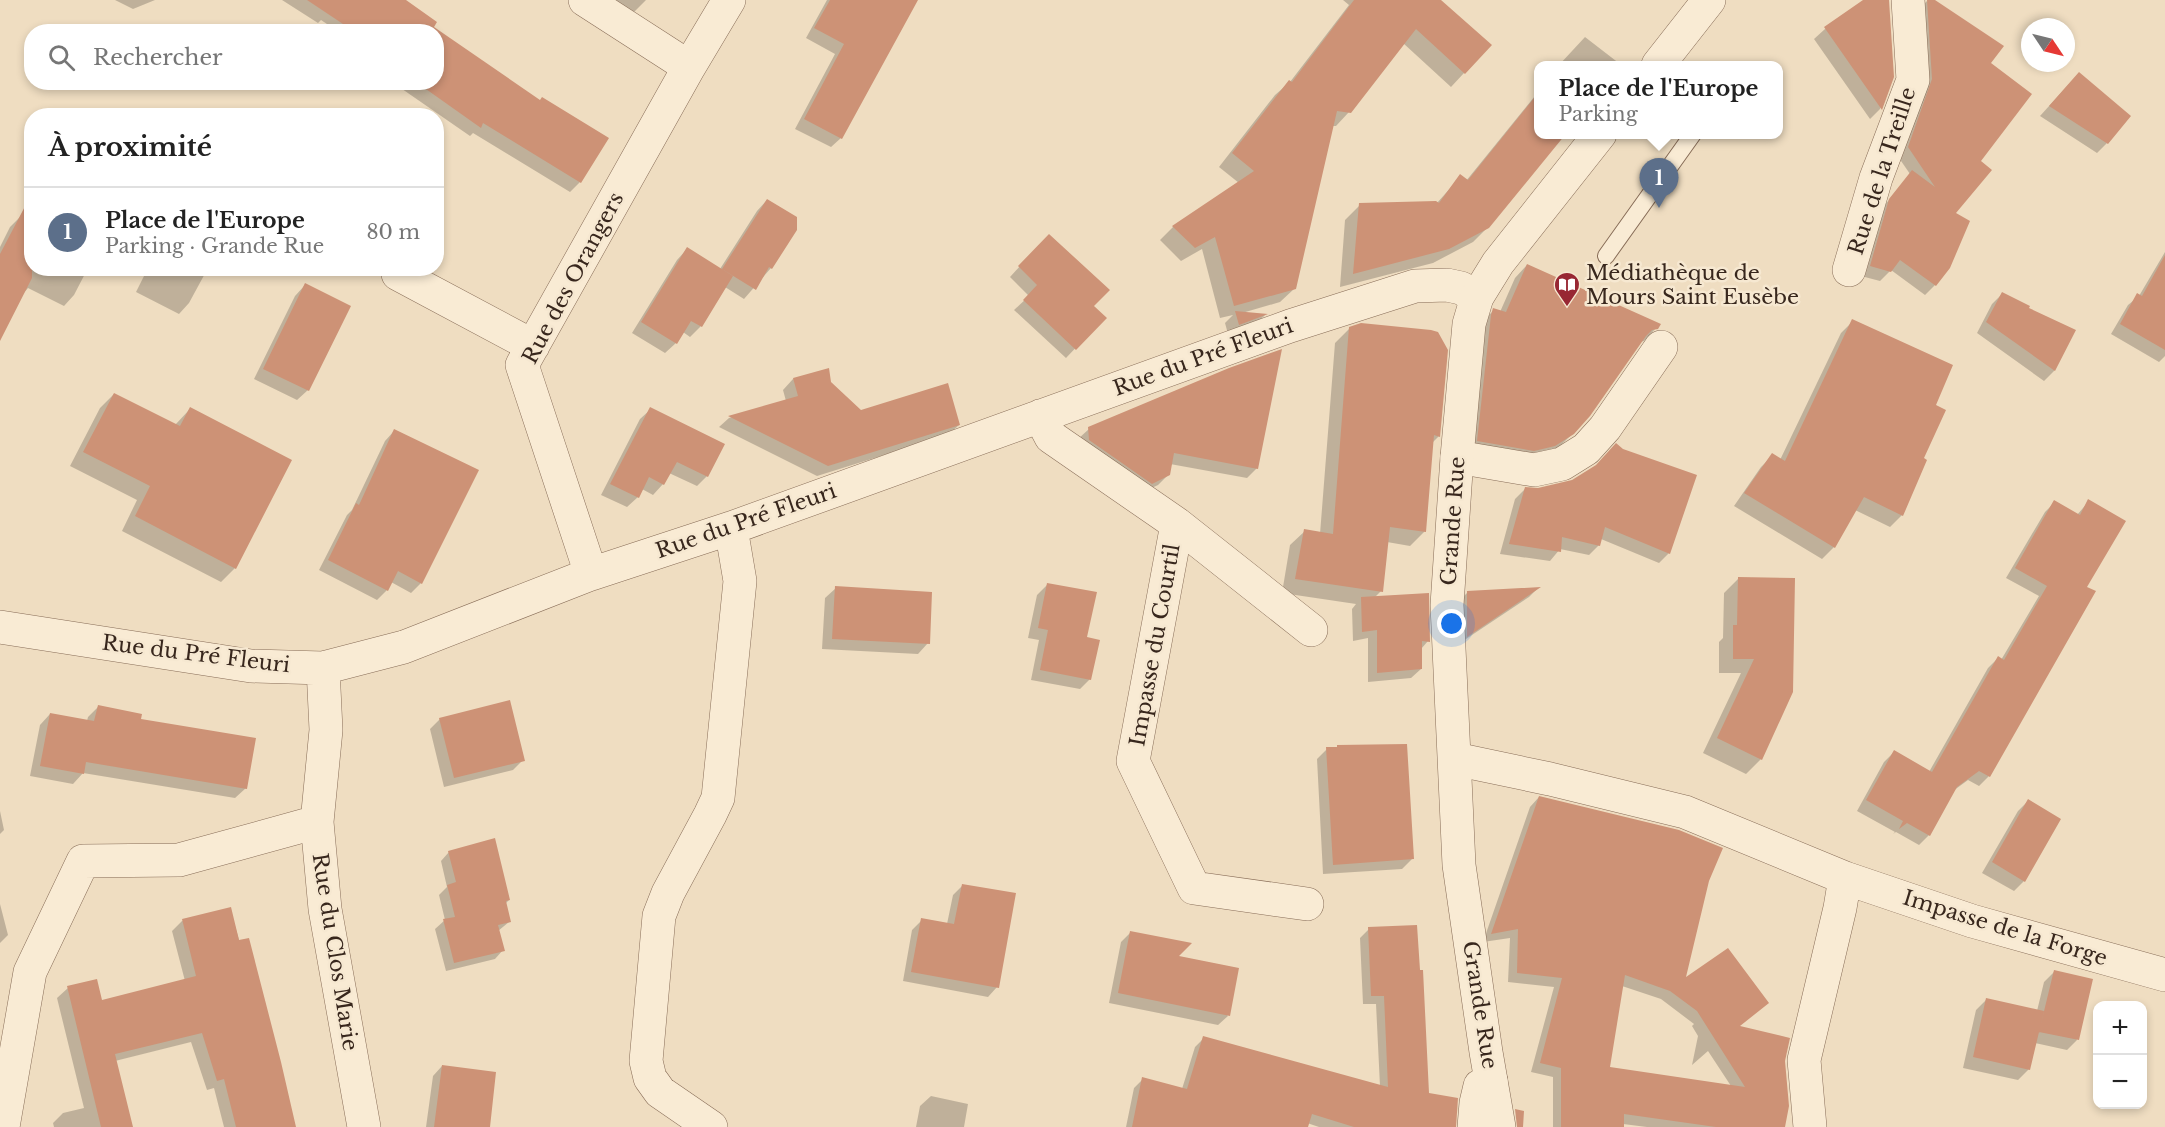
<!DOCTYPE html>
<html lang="fr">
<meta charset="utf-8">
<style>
body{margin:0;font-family:"Libre Baskerville",serif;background:#f6f6f6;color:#222}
.controls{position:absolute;right:18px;bottom:18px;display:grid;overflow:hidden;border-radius:12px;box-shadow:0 3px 9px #0003}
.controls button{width:54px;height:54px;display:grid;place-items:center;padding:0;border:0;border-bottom:2px solid #e0e0e0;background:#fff;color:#222;font:30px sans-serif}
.compass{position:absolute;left:2021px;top:18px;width:54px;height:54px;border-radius:50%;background:#fff;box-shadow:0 3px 9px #0003;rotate:125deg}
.you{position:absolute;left:1452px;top:624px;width:21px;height:21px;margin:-15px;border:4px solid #fff;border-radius:50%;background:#1a73e8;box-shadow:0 0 0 9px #1a73e833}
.badge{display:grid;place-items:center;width:39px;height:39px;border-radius:50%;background:#111827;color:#fff;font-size:20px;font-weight:700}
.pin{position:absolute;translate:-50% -50px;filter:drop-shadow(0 2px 3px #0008)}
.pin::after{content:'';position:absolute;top:32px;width:21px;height:18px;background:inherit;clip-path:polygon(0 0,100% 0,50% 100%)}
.popup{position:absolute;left:1534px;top:61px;width:249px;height:78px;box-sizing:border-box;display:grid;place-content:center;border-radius:12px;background:#fff;filter:drop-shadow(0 2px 4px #0005);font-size:20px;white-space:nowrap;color:#767676}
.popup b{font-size:22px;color:#222}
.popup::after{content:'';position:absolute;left:50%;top:100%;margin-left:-12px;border:12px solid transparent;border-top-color:#fff}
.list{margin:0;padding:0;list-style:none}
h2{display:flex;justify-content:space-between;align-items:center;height:78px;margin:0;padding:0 24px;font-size:26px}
h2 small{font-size:20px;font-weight:400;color:#767676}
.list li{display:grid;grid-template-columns:39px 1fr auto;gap:18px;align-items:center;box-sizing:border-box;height:90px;padding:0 24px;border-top:2px solid #e0e0e0}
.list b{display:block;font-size:22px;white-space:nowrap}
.list p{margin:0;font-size:20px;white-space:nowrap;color:#767676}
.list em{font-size:20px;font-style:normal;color:#767676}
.icon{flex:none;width:33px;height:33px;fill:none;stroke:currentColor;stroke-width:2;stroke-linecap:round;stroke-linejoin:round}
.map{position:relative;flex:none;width:2165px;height:1127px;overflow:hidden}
.search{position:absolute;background:#fff;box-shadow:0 3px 9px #0003;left:24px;top:24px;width:420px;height:66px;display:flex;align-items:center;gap:15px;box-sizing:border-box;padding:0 21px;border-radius:24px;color:#767676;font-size:22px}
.panel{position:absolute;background:#fff;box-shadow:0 3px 9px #0003;left:24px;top:108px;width:420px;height:168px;border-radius:24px}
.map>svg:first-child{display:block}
.shadow{fill:#0003;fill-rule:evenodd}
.building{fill:#cd9276;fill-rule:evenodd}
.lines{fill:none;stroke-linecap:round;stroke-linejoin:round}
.service-casing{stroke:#886d58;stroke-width:18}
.minor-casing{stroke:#886d58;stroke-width:34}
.tertiary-casing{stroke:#886d58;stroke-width:34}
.service{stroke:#f9ebd4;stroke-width:16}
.minor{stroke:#f9ebd4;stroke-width:33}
.tertiary{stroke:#f9ebd4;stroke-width:33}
.labels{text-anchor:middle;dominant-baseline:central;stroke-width:5;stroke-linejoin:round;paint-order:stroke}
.street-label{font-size:21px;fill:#38271d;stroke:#f6e8d1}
.poi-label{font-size:21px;fill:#38271d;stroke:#f6e8d1;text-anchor:start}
</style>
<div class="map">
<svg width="2165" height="1127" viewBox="0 0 2165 1127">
<rect width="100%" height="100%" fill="#efddc1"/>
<path class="shadow" d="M115,0H155L133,9Z
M282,0H392L539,102L607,139L580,182L570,192L473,133L470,136L392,82H436V32H339L321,20L318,23Z
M615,0H646L633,13Z
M827,0H916L841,138L831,147L795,129L835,54L806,38Z
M1343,0H1439L1490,45L1451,87L1403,43L1349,112L1336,126H1332L1294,289L1280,302L1242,313L1265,315L1256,324L1228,334L1225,323L1233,315L1220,318L1202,249L1181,261L1160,240L1173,227L1239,183L1219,167L1275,95L1290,82L1349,5Z
M1866,0H1876L1893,77L1880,109L1870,119L1814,39L1825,29Z
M1927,1L1989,64L1978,161L1954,213L1935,285L1925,295L1891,270L1880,281L1861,276L1880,211L1910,174L1899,158L1918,10Z
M1585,37L1620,64L1618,65H1559Z
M2069,84L2107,143L2097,153L2040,116Z
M1539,91V134H1563L1488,227L1473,242L1433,263L1340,287L1345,220L1360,205L1437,203L1461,176L1466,181Z
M767,200L795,229L771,268L744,299L725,287L701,326L690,337L683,332L676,343L665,353L632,333L677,260L687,249L720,269L757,211Z
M21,216L32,268H88L74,295L64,306L28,288L16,302L0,293V247L10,227Z
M1039,245L1104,318L1066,358L1014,310L1029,296L1010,277Z
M2165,252V356L2159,362L2111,334L2128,305L2139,296Z
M1527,265L1656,328L1644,341L1640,342L1573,433L1560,446L1541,458L1466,453L1482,322L1494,310L1500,312L1515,278Z
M148,268H208L189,303L179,314L136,292Z
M305,285L308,390L297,400L254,379L295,296Z
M2002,294L2027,309L2074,331L2054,371L2044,381L1977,333L1992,304Z
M1853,321L1934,406L1922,459L1902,515L1890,527L1855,510L1834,547L1822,559L1734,506L1761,467L1773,455L1780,460L1841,333Z
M1350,328L1439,436L1432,443L1425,531L1410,546L1387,542L1381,591L1374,598L1428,641L1421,649V669L1411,678L1368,682V638L1353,641L1352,609L1356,604L1282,593L1290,545L1305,531L1320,534L1335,343Z
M793,379L830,383L860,412L959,425L948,435L817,476L719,427L729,418L786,401L783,390Z
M114,394L175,425L190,409L235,568L221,582L122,531L137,500L70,466L100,408Z
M651,409L707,476L697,486L669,473L663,484L653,495L642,489L638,497L627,507L601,495L640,419Z
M1089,429L1257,468L1247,478L1170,464L1168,475L1158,485L1141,493L1078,439Z
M394,431L477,471L421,583L411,593L391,582L387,590L377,600L319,570L347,515L352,510L385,441Z
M1572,481L1669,553L1659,563L1601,539L1599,545L1589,555L1560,549L1550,561L1500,554L1515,499L1525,489L1538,490Z
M2089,501L2085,588L1989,776L1979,786L1968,780L1953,791L1929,835L1919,845L1896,832L1893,834L1895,832L1857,811L1884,762L1894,752L1929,772L1988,668L1998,658L2001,660L2039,596L2006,578L2045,512L2055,502L2077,515Z
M1739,578L1794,579L1761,759L1746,774L1703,753L1741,673H1719V642L1723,638L1724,593Z
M1047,585L1090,679L1080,689L1031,680L1039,640L1028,638L1037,595Z
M836,588L928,643L918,654L822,649L825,598Z
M1537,589L1529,597L1457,645V603L1467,593Z
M98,707L139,721L246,788L235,798L83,773L73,784L30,776L40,725L50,714L87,721L88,717Z
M440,719L523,760L513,770L444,787L430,729Z
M1327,749L1412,859L1402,869L1323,874L1317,759Z
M1539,797L1708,881L1684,981L1739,1027L1784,1061V1127H1647L1623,1124V1127H1553V1077L1531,1072L1554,987L1508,982L1510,938L1483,942L1530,807ZM1622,986L1661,999L1694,1024L1692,1026L1698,1036L1692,1065L1708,1051L1731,1086L1608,1069Z
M2028,801L2024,881L2014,891L1982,873L2018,811Z
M0,811L4,830L0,834Z
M449,852L509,900L505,904L509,922L498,931L503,950L495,959L446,971L435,929L445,920L439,895L447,887L441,861Z
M963,885L997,987L988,997L903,981L912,930L922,920L947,924L953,895Z
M0,904L8,935L0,943Z
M230,909L294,1127H224L214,1088L207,1090L191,1042L115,1061L131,1127H54L53,1123L63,1113L84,1108L57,998L68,988L101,1002L185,981L172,931L182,921Z
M1369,929L1427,1094L1448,1127H1319L1307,1123L1306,1127H1126L1134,1088L1143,1079L1182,1089L1195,1047L1204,1038L1380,1086L1376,1004H1363L1360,938Z
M1131,932L1176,956L1228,1016L1218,1025L1109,1003L1121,942Z
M2054,972L2077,1040L2067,1050L2035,1043L2029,1069L2018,1080L1963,1068L1976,1010L1987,999L2037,1011L2044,982Z
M442,1066L489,1127H426L433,1076Z
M931,1096L968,1104L964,1127H916L920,1106Z"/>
<path class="building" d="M307,0H406L437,22L434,27L540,100L542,97L609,138L581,183L483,123L481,128L416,82H436V32H355Z
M830,0H918L842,139L804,119L844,44L814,28Z
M1354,0H1441L1492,45L1465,74L1416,29L1351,113L1337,111L1296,289L1234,306L1215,237L1195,248L1172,226L1254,171L1232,153L1289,80L1292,82Z
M1863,0H1889L1894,77L1882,110L1824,27Z
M1927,0H1935L2004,46L1991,63L2032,94L1981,161L1992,170L1956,213L1970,221L1950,268L1936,286L1900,260L1891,272L1870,266L1889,199L1912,170L1935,187L1908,147L1932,79Z
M2079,72L2131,116L2108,144L2049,106Z
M1539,92V135H1565L1489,228L1449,249L1353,274L1359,203L1436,201L1439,203L1460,174L1468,180Z
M32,193V278L0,341V254Z
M767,199L797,217V230L772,269L769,267L756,290L722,269Z
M1049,234L1110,290L1094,306L1107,318L1076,350L1023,300L1037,285L1018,266Z
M687,247L733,276L702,327L691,321L677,344L641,322Z
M2165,255V350L2120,324L2137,293L2142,296Z
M1527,264L1661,324L1658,329L1652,330L1646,336L1590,416L1574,434L1555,446L1534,451L1477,441L1491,315L1493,308L1506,312Z
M305,283L351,306L309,391L263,369Z
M2002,292L2030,306L2029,308L2076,330L2055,371L1986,322Z
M1235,311L1268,314L1239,325Z
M1852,319L1953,365L1936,405L1946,410L1924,458L1927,460L1903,516L1864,497L1835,548L1744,493L1772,453L1785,461Z
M1361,323L1431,330L1438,332L1448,350L1440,437L1434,435L1426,532L1390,527L1383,592L1295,579L1304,529L1333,534L1349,327Z
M1282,349L1258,469L1174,453L1170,475L1152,484L1089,440L1088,427L1229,368Z
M829,368L831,382L861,410L948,383L960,425L828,466L728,416L798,396L793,378Z
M114,393L180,426L190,407L292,460L236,569L135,516L150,486L83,452Z
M650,407L725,444L708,477L677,462L664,485L649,477L639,498L610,484Z
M394,429L479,470L422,584L398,571L388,591L328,560L356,503L359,505Z
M1616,443L1623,449L1697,475L1670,554L1605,527L1600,546L1562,537L1561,552L1509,544L1525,487L1538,488L1572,480L1596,465Z
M2088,499L2126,521L2087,587L2096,591L1990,777L1979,771L1957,787L1930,836L1907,823L1899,829L1903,821L1866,800L1894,750L1932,772L1998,656L2004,660L2047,586L2015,568L2054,500L2080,515Z
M1738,577L1795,578L1793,692L1762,760L1717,738L1754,659H1733V625H1737Z
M1047,583L1097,592L1087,637L1100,640L1091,680L1040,670L1048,630L1038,628Z
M835,586L932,592L930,644L832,639Z
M1541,587L1467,637V591Z
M1429,593L1430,642L1422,641V669L1377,673V630L1362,632L1361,597Z
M510,700L525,761L454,778L439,718Z
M98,705L142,714L141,719L256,738L247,789L86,762L84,774L40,766L50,713L94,721Z
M1407,744L1414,859L1333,865L1326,747H1337V745Z
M1539,796L1679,830L1723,848L1709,881L1686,977L1728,948L1769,1003L1740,1026L1790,1038L1785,1061L1789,1106L1785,1127H1716L1624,1114V1127H1561V1068L1540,1063L1562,978L1517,973L1518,929L1491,934ZM1625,975L1670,991L1697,1011L1745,1087L1610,1067Z
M2028,799L2061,819L2025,882L1992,862Z
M495,838L510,900L506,901L511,922L498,925L505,951L454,963L443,919L455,917L447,885L456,882L448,851Z
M962,884L1016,893L999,988L911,972L921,918L954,924Z
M231,907L239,940L249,938L281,1062L296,1127H236L224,1079L217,1081L202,1033L115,1054L133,1127H101L67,986L97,979L102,1000L196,976L182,919Z
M1417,925L1420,970H1423L1429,1093L1458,1098L1456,1127H1354L1312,1114L1308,1127H1132L1142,1077L1187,1089L1203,1036L1388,1087L1384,996H1371L1368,927Z
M1130,931L1192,943L1179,956L1239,968L1230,1016L1118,993Z
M2054,970L2093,979L2079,1040L2039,1032Z
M1986,998L2044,1011L2030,1070L1973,1057Z
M442,1065L496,1072L490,1127H434Z
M1515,1109L1524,1111L1523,1127H1517Z"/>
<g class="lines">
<defs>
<path id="service" d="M1606,256L1693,134"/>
<path id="minor" d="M585,0L689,67
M1849,270L1876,178L1913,80L1908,0
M398,274L533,346
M1040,416L1051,437L1177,524L1133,761L1194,888L1307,904
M1457,457L1534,470L1562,464L1586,449L1605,428L1661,347
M1177,524L1311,630
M591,574L522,365L689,67L729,0
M0,627L251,666L323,668L404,647L591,574L731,528L1290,326L1415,286L1447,285L1461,288L1477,297
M323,668L326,730L317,822L325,909L364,1127
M1455,759L1550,779L1685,812L1845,878L1972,921L2165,975
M3,1127L30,972L83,861L179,860L317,822
M711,1127L660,1092L650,1078L646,1061L659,916L668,893L710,815L718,798L740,581L731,528
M1474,1127L1476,1103L1480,1086L1491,1081
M1810,1127L1804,1060L1840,908L1845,878"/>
<path id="tertiary" d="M1658,65L1709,0
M1499,1127L1486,1052L1459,865L1447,605L1457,457L1469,324L1477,297L1498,263L1600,134"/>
</defs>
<use href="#service" class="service-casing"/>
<use href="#minor" class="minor-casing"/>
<use href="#tertiary" class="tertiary-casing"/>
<use href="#service" class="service"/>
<use href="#minor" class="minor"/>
<use href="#tertiary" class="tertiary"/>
</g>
<defs>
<symbol id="library-pin" viewBox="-11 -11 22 30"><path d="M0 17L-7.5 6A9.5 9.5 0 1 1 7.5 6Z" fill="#982733" stroke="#f6e8d1"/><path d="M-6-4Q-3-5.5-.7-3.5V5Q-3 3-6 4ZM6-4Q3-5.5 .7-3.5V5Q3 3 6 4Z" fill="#fff"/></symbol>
</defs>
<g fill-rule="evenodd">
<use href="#library-pin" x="1552" y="270" width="30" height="40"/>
</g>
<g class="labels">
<g class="street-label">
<text transform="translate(1882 171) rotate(-72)">Rue de la Treille</text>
<text transform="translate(573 278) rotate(-62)">Rue des Orangers</text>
<text transform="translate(1203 357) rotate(-20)">Rue du Pré Fleuri</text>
<text transform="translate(746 521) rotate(-19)">Rue du Pré Fleuri</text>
<text transform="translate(1453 521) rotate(-86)">Grande Rue</text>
<text transform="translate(1155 645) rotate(-80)">Impasse du Courtil</text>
<text transform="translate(196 654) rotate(7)">Rue du Pré Fleuri</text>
<text transform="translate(2005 928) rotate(17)">Impasse de la Forge</text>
<text transform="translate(335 952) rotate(81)">Rue du Clos Marie</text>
<text transform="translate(1480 1005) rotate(81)">Grande Rue</text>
</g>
<g class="poi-label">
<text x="1586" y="273">Médiathèque de<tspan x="1586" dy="24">Mours Saint Eusèbe</tspan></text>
</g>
</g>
</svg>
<div class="controls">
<button>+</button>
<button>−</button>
</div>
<svg class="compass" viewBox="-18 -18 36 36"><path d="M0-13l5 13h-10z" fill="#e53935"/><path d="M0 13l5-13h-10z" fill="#767676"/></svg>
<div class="you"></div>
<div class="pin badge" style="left:1659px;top:208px;background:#5c6f8a">1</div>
<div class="popup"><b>Place de l'Europe</b>Parking</div>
<div class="search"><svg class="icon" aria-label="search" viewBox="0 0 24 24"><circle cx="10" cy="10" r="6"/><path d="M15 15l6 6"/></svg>Rechercher</div>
<section class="panel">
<h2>À proximité<small></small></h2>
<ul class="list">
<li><span class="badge" style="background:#5c6f8a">1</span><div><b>Place de l'Europe</b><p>Parking · Grande Rue</p></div><em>80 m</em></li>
</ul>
</section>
</div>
